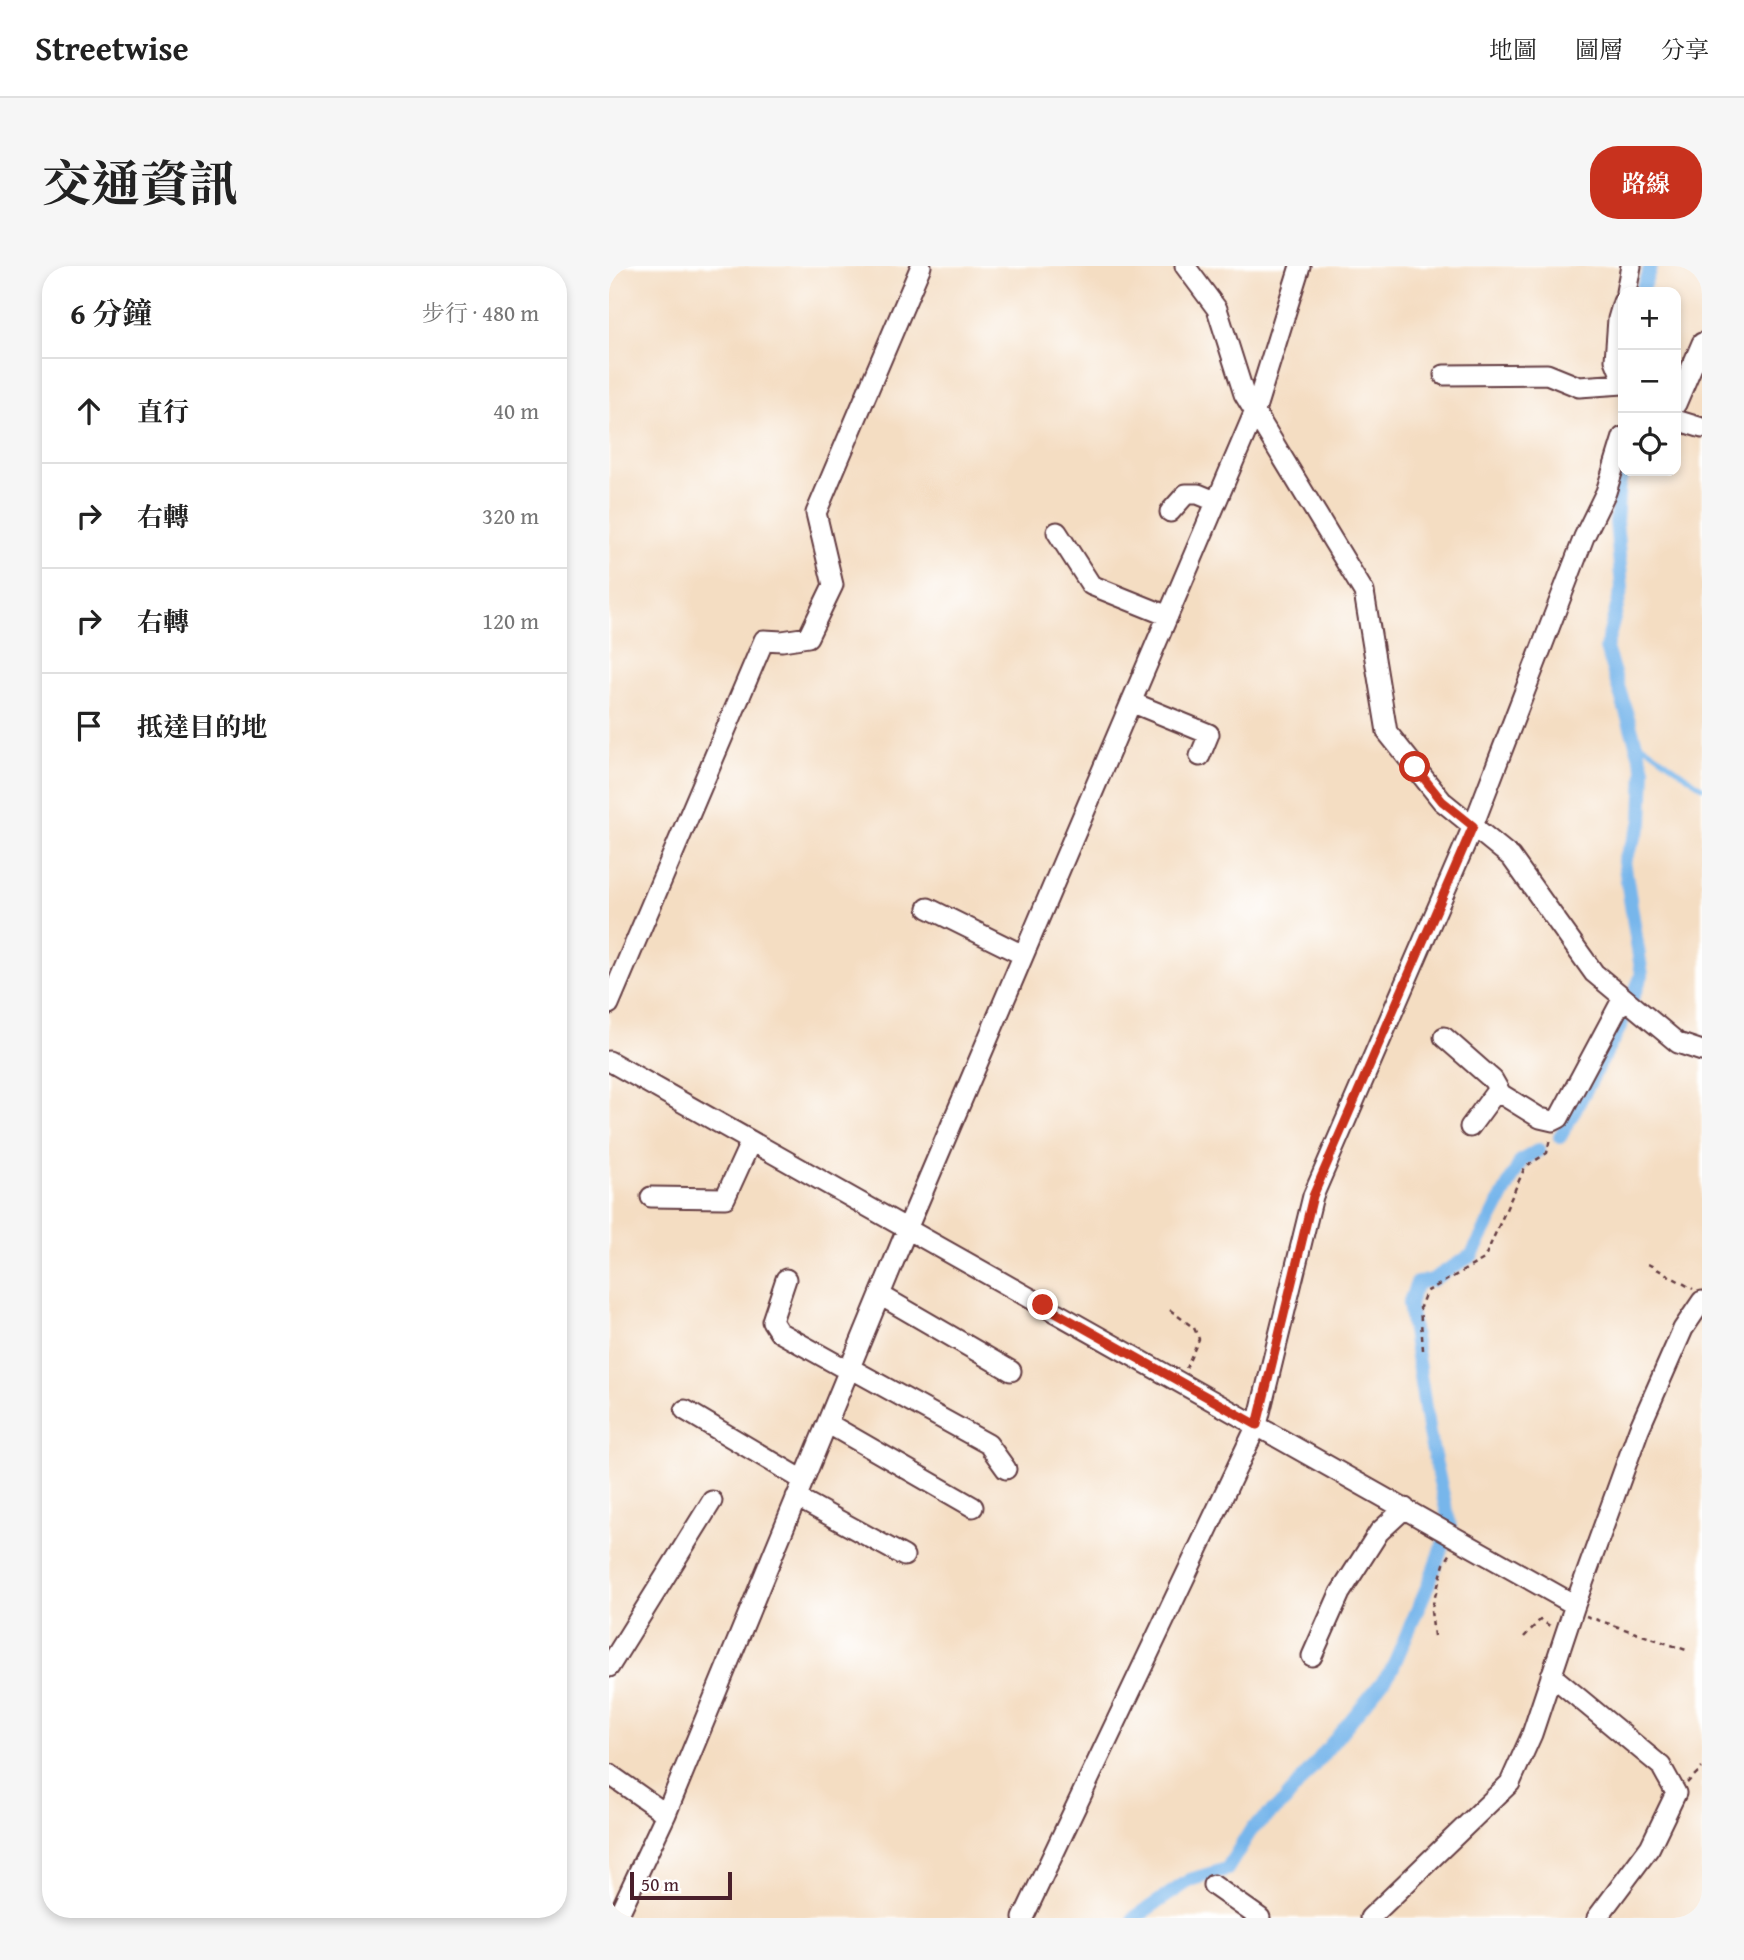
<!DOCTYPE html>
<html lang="zh-TW">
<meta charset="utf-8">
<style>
body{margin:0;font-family:"Gentium Book Plus","Noto Serif TC",serif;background:#f6f6f6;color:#222}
.controls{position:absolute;right:21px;top:21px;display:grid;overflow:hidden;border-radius:14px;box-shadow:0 4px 10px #0003}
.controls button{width:63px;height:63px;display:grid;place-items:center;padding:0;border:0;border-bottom:2px solid #e0e0e0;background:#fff;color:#222;font:35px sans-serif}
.scale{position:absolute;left:21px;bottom:18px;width:102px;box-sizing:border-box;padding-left:7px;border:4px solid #4a1f2b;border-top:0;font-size:19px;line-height:24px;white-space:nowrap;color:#4a1f2b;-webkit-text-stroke:5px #fff;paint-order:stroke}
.stop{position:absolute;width:21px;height:21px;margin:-16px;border:5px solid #c8321e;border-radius:50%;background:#fff}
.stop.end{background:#c8321e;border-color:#fff;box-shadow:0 2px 7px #0008}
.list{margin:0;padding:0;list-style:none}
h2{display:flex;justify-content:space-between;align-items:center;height:91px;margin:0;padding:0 28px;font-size:30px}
h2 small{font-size:23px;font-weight:400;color:#767676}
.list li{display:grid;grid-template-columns:46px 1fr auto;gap:21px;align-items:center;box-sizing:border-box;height:105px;padding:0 28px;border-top:2px solid #e0e0e0}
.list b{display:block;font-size:26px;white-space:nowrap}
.list em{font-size:23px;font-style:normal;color:#767676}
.icon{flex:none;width:38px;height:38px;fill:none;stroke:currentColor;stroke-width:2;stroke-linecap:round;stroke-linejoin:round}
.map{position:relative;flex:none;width:1093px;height:1652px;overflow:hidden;border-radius:28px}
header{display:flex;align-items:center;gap:42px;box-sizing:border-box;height:98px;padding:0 35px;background:#fff;border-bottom:2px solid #e0e0e0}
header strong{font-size:33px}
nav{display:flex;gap:38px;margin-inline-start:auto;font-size:24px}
.intro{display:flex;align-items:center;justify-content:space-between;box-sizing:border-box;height:168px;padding:0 42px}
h1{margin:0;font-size:49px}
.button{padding:18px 32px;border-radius:28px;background:#c8321e;color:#fff;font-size:24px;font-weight:700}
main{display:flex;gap:42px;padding:0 42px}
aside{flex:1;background:#fff;border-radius:28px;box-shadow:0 4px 10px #0003}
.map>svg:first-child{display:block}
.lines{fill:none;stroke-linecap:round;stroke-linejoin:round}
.stream{stroke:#77b6eb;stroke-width:4.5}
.canal{stroke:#77b6eb;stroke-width:14}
.minor-casing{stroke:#643c42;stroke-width:23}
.path{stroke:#643c42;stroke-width:2.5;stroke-dasharray:5 5;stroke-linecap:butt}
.minor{stroke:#fff;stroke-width:19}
.route{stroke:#c8321e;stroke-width:9}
</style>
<header>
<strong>Streetwise</strong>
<nav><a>地圖</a><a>圖層</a><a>分享</a></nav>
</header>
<div class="intro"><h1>交通資訊</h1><a class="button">路線</a></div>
<main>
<aside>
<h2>6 分鐘<small>步行 · 480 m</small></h2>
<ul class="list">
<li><svg class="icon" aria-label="ahead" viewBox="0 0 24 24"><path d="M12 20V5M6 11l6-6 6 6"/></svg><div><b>直行</b></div><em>40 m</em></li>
<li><svg class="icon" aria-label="right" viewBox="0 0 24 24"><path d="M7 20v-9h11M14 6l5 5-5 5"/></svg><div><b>右轉</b></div><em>320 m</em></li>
<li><svg class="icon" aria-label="right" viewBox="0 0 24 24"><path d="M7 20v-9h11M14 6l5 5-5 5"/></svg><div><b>右轉</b></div><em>120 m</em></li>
<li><svg class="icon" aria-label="arrive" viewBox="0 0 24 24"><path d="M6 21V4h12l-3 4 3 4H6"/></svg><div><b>抵達目的地</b></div></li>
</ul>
</aside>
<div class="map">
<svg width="1093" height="1652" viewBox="0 0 1093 1652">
<rect width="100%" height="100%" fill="#fff"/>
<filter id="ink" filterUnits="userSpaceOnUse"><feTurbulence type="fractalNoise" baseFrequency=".0143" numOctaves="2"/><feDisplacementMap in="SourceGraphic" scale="14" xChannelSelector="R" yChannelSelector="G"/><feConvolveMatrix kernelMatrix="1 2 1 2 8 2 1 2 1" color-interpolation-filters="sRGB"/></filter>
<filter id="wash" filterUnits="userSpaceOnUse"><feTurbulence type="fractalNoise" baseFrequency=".00686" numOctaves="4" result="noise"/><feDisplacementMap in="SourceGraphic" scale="28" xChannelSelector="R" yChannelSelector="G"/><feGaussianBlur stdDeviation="1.57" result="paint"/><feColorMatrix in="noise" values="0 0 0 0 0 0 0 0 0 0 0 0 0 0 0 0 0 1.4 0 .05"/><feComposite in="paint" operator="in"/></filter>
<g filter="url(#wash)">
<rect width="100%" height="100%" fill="#f4ddc2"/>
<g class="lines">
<path class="stream" d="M1025,472L1093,521"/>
<path class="canal" d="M1032,26L1042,0
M951,871L1010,763L1033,709L1015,595L1033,556L1035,503L997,382L1013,322L1007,256L1010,218L1015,205
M525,1652L581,1614L618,1603L642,1564L675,1536L782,1405L819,1319L841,1260L820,1168L800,1038L808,1017L823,1014L863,989L912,895L930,884"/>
</g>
</g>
<g filter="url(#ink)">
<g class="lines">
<defs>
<path id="minor" d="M576,0L608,43L635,128L755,326L778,466L833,535L902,591L985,707L1069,777L1093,785
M1017,26L1022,0
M1014,36L1009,53L1006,94L1014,114
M835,109L938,108L970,121L1014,118
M1067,138L1093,77
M1067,154L1093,162
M561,246L577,228H589L606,235
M448,266L482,319L559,350
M522,436L600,468L591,490
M319,642L414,689
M0,738L155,374L173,375L199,371L224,319L207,247L312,0
M835,771L884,814L892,828L931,852L944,855L950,852L1014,732
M0,795L966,1339
M861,861L889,823
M42,931L116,932L142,875
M177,1013L163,1055L170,1066L231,1100L241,1102L379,1178L397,1203
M271,1029L402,1105
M76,1144L194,1214
M218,1157L364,1241
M187,1231L295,1290
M703,1390L731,1327L770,1266L796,1242
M0,1401L103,1235
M942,1409L1052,1500L1067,1527L1041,1581L988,1652
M0,1508L57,1548
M604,1619L651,1652
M8,1652L57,1548L298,963L646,145L691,0
M414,1652L648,1159L704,930L864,560L975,271L997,226L1014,171
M761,1652L901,1517L923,1468L966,1339L1030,1163L1074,1063L1093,1035"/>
</defs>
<use href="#minor" class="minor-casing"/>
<path class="path" d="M1039,998L1084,1023
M561,1044L585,1062L590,1073L577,1102
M814,1084L811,1041L817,1026L875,993L916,901L938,887L941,872
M977,1350L1077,1384
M825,1370L822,1345L835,1298L842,1287
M915,1371L931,1354L941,1360
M1078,1517L1093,1502"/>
<use href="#minor" class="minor"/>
</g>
</g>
<g class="lines" filter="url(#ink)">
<path class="route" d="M434,1039L648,1159L704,930L864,560L833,535L806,501"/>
</g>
</svg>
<div class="controls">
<button>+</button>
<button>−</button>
<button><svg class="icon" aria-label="locate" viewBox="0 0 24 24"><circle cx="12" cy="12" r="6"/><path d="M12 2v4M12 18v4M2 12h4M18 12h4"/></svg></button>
</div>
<div class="scale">50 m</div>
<div class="stop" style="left:806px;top:501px"></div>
<div class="stop end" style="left:434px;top:1039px"></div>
</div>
</main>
